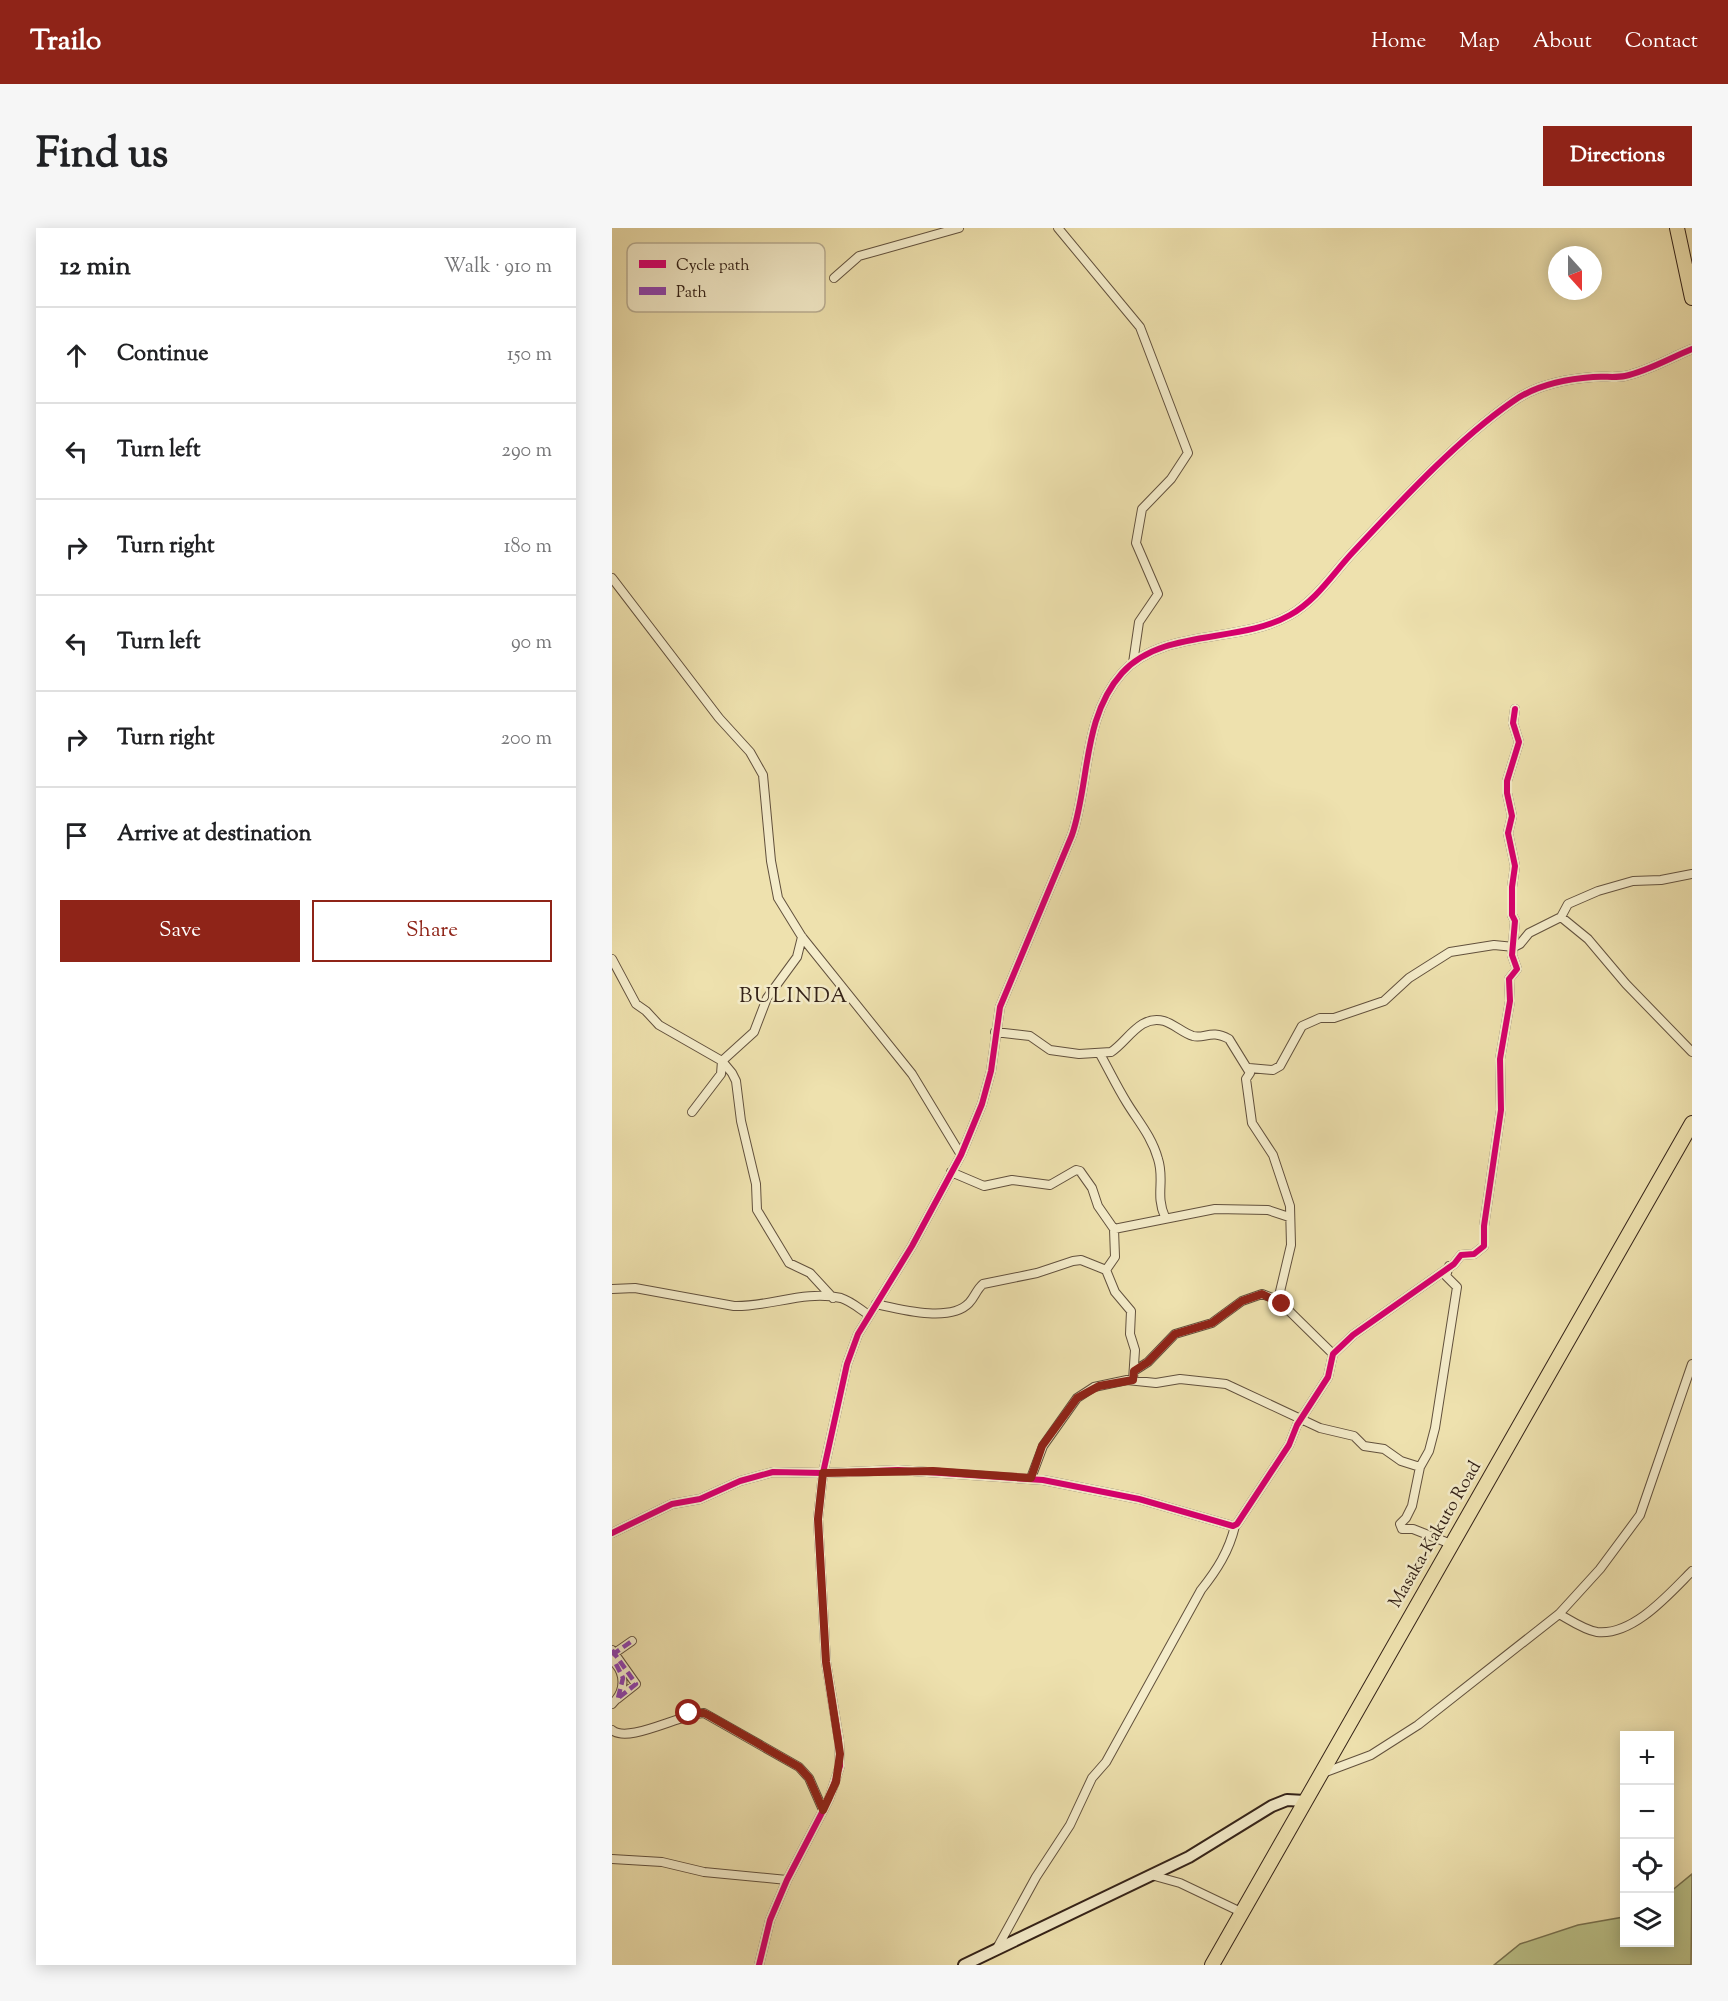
<!DOCTYPE html>
<meta charset="utf-8">
<style>
body{margin:0;font-family:"Sorts Mill Goudy",serif;background:#f6f6f6;color:#202124}
.controls{position:absolute;right:18px;bottom:18px;display:grid;overflow:hidden;border-radius:0px;box-shadow:0 3px 15px #0003}
.controls button{width:54px;height:54px;display:grid;place-items:center;padding:0;border:0;border-bottom:2px solid #e0e0e0;background:#fff;color:#202124;font:30px sans-serif}
.compass{position:absolute;left:936px;top:18px;width:54px;height:54px;border-radius:50%;background:#fff;box-shadow:0 3px 15px #0003;rotate:159deg}
.stop{position:absolute;width:18px;height:18px;margin:-14px;border:4px solid #8f2418;border-radius:50%;background:#fff}
.stop.end{background:#8f2418;border-color:#fff;box-shadow:0 2px 6px #0008}
.list{margin:0;padding:0;list-style:none}
h2{display:flex;justify-content:space-between;align-items:center;height:78px;margin:0;padding:0 24px;font-size:26px}
h2 small{font-size:20px;font-weight:400;color:#757577}
.list li{display:grid;grid-template-columns:39px 1fr auto;gap:18px;align-items:center;box-sizing:border-box;height:96px;padding:0 24px;border-top:2px solid #e0e0e0}
.list b{display:block;font-size:22px;white-space:nowrap}
.list em{font-size:20px;font-style:normal;color:#757577}
.actions{display:flex;gap:12px;padding:18px 24px}
.actions a{flex:1;padding:14px 0;border:2px solid #8f2418;border-radius:0px;text-align:center;font-size:21px;color:#8f2418}
.actions .main{background:#8f2418;color:#fff}
.icon{flex:none;width:33px;height:33px;fill:none;stroke:currentColor;stroke-width:2;stroke-linecap:round;stroke-linejoin:round}
.map{position:relative;flex:none;width:1080px;height:1737px;overflow:hidden;border-radius:0px}
header{display:flex;align-items:center;gap:36px;box-sizing:border-box;height:84px;padding:0 30px;background:#8f2418;color:#fff}
header strong{font-size:28px}
nav{display:flex;gap:33px;margin-inline-start:auto;font-size:21px}
.intro{display:flex;align-items:center;justify-content:space-between;box-sizing:border-box;height:144px;padding:0 36px}
h1{margin:0;font-size:42px}
.button{padding:15px 27px;border-radius:0px;background:#8f2418;color:#fff;font-size:21px;font-weight:700}
main{display:flex;gap:36px;padding:0 36px}
aside{flex:1;background:#fff;border-radius:0px;box-shadow:0 3px 15px #0003}
.map>svg:first-child{display:block}
.green{fill:#bbc289;stroke:#777250;stroke-width:1.5}
.lines{fill:none;stroke-linecap:round;stroke-linejoin:round}
.street-casing{stroke:#62513d;stroke-width:10}
.secondary-casing{stroke:#332117;stroke-width:14}
.highway-casing{stroke:#332117;stroke-width:16}
.street{stroke:#f4ecca;stroke-width:8}
.secondary{stroke:#f4ecca;stroke-width:10}
.highway{stroke:#eee1ae;stroke-width:14}
.quiet{stroke:#8e44ad;stroke-width:4.5;stroke-dasharray:9 4.5;stroke-linecap:butt}
.cycleway-casing{stroke:#f4ecca;stroke-width:10}
.cycleway{stroke:#d6006c;stroke-width:6}
.route{stroke:#8f2418;stroke-width:8}
.labels{text-anchor:middle;dominant-baseline:central;stroke-width:5;stroke-linejoin:round;paint-order:stroke}
.street-label{font-size:18px;fill:#332117;stroke:#f4ecca}
.quarter-label{font-size:21px;letter-spacing:1.5px;fill:#332117;stroke:#f4ecca}
.key{fill:#f4ecca;stroke:#baaf94;stroke-width:1.5}
.key-label{font-size:16px;fill:#332117}
</style>
<header>
<strong>Trailo</strong>
<nav><a>Home</a><a>Map</a><a>About</a><a>Contact</a></nav>
</header>
<div class="intro"><h1>Find us</h1><a class="button">Directions</a></div>
<main>
<aside>
<h2>12 min<small>Walk · 910 m</small></h2>
<ul class="list">
<li><svg class="icon" aria-label="ahead" viewBox="0 0 24 24"><path d="M12 20V5M6 11l6-6 6 6"/></svg><div><b>Continue</b></div><em>150 m</em></li>
<li><svg class="icon" aria-label="left" viewBox="0 0 24 24"><path d="M17 20v-9H6M10 6l-5 5 5 5"/></svg><div><b>Turn left</b></div><em>290 m</em></li>
<li><svg class="icon" aria-label="right" viewBox="0 0 24 24"><path d="M7 20v-9h11M14 6l5 5-5 5"/></svg><div><b>Turn right</b></div><em>180 m</em></li>
<li><svg class="icon" aria-label="left" viewBox="0 0 24 24"><path d="M17 20v-9H6M10 6l-5 5 5 5"/></svg><div><b>Turn left</b></div><em>90 m</em></li>
<li><svg class="icon" aria-label="right" viewBox="0 0 24 24"><path d="M7 20v-9h11M14 6l5 5-5 5"/></svg><div><b>Turn right</b></div><em>200 m</em></li>
<li><svg class="icon" aria-label="arrive" viewBox="0 0 24 24"><path d="M6 21V4h12l-3 4 3 4H6"/></svg><div><b>Arrive at destination</b></div></li>
</ul>
<div class="actions"><a class="main">Save</a><a>Share</a></div>
</aside>
<div class="map">
<svg width="1080" height="1737" viewBox="0 0 1080 1737">
<rect width="100%" height="100%" fill="#eee1ae"/>
<filter id="stains"><feTurbulence type="fractalNoise" baseFrequency=".00333" numOctaves="4"/><feColorMatrix values="0 0 0 0 .2 0 0 0 0 .09 0 0 0 0 .02 0 0 0 .5 -.17"/></filter>
<radialGradient id="worn" r=".72"><stop offset=".6" stop-color="#630" stop-opacity="0"/><stop offset="1" stop-color="#630" stop-opacity=".3"/></radialGradient>
<path class="green" d="M1080,1646L1079,1737H882L908,1716L966,1697L1012,1689V1714H1058V1664Z"/>
<g class="lines">
<defs>
<path id="street" d="M446,0L528,99L576,225L559,251L530,281L524,315L546,366L527,394L521,435
M222,50L247,28L347,0
M0,350L107,490L138,524L151,547L159,633L166,670L190,709L300,846L349,927
M949,689L976,711L1014,756L1080,824
M0,731L24,776L34,783L47,797L110,833L120,845L124,853L129,893L144,956L145,982L177,1035L198,1045L221,1070
M383,804L418,808L438,822L467,826L499,824C515,814 528,786 552,793C562,796 571,805 581,808C593,811 599,801 617,811L638,845L634,851L640,895L661,927L678,978L679,1017L666,1072
M488,826C497,842 505,859 515,875C526,893 540,909 546,931C553,952 543,967 553,989
M637,840L661,842L668,838L690,798L708,790H722L772,773L797,750L838,724L882,717L902,719L908,716L917,705L949,689L956,676L986,663L1021,653L1049,652L1080,646
M80,884L109,846L110,833L142,804L155,770L185,729L190,709
M339,944L372,958L400,952L438,957L464,942L468,943L480,960L486,978L502,1001L503,1029L494,1042
M502,1001L603,981L656,982L677,989
M837,1038L834,1048L845,1059L823,1200L817,1223L808,1239L800,1278L794,1290L788,1296L790,1301H801L839,1316
M0,1061L23,1060L122,1078C158,1079 192,1062 229,1070C239,1073 249,1082 257,1087
M264,1076C287,1081 338,1095 357,1075C363,1069 364,1062 371,1056L425,1045L461,1033L469,1032L494,1042L503,1064L519,1083L518,1106L523,1122L521,1152
M522,1143L536,1134L563,1106L600,1095L630,1073L650,1066L666,1072L721,1126
M419,1250L431,1218L465,1170L482,1159L515,1152L544,1155L568,1151L614,1156L708,1200L742,1208L752,1218L772,1221L789,1233L808,1239
M0,1305L60,1276L88,1271L128,1253L161,1244L211,1245L286,1242L431,1252L527,1271L621,1298L625,1296L677,1217L685,1197L716,1149L721,1126L741,1107L842,1036L849,1027L862,1026L872,1018V998L889,882L888,831L898,773L897,751L905,741L900,727L903,693L900,687V659L903,638L896,605L900,588L895,565V553L907,514L901,495L903,481
M947,1386C958,1392 972,1402 985,1404C1021,1408 1057,1366 1080,1343
M0,1422L24,1456L5,1471
M0,1427L20,1413
M0,1432C14,1445 14,1463 0,1476
M0,1502C16,1516 68,1486 92,1485L187,1539L197,1550L211,1582
M711,1545L759,1527L806,1497L947,1386L988,1341L1028,1287L1080,1136
M0,1631L50,1634L92,1644L175,1652
M539,1647L568,1655L629,1684
M384,1722L424,1649L458,1597L480,1550L494,1534L589,1362C605,1342 617,1323 623,1298
M147,1737L158,1692L175,1652L217,1571L228,1538L227,1512L214,1434L206,1291L211,1245L235,1136L246,1106L300,1018L349,927L370,876L379,843L388,779L460,607C478,554 470,490 510,445C550,400 627,416 678,387C706,371 721,345 742,323C789,273 844,213 900,174C922,158 954,151 981,149C992,148 1003,150 1013,148C1036,143 1058,130 1080,121"/>
<path id="secondary" d="M352,1737L577,1629L660,1578L675,1572L693,1573"/>
<path id="highway" d="M1065,0L1080,70
M600,1737L1080,895"/>
</defs>
<use href="#street" class="street-casing"/>
<use href="#secondary" class="secondary-casing"/>
<use href="#highway" class="highway-casing"/>
<use href="#street" class="street"/>
<use href="#secondary" class="secondary"/>
<use href="#highway" class="highway"/>
<path class="quiet" d="M0,1422L24,1456L5,1471
M0,1427L20,1413
M4,1436L11,1450L6,1470"/>
<defs>
<path id="cycleway" d="M0,1305L60,1276L88,1271L128,1253L161,1244L211,1245L286,1242L431,1252L527,1271L621,1298L625,1296L677,1217L685,1197L716,1149L721,1126L741,1107L842,1036L849,1027L862,1026L872,1018V998L889,882L888,831L898,773L897,751L905,741L900,727L903,693L900,687V659L903,638L896,605L900,588L895,565V553L907,514L901,495L903,481
M147,1737L158,1692L175,1652L217,1571L228,1538L227,1512L214,1434L206,1291L211,1245L235,1136L246,1106L300,1018L349,927L370,876L379,843L388,779L460,607C478,554 470,490 510,445C550,400 627,416 678,387C706,371 721,345 742,323C789,273 844,213 900,174C922,158 954,151 981,149C992,148 1003,150 1013,148C1036,143 1058,130 1080,121"/>
</defs>
<use href="#cycleway" class="cycleway-casing"/>
<use href="#cycleway" class="cycleway"/>
</g>
<g class="lines">
<path class="route" d="M77,1485H92L98,1488L187,1539L197,1550L211,1582L224,1554L228,1526L214,1434L206,1291L211,1245L321,1243L419,1250L430,1218L465,1170L487,1158L521,1152L522,1143L536,1134L563,1106L600,1095L630,1073L650,1066L670,1076"/>
</g>
<g class="labels">
<g class="street-label">
<text transform="translate(824 1307) rotate(-60)">Masaka-Kakuto Road</text>
</g>
<g class="quarter-label">
<text x="182" y="769">BULINDA</text>
</g>
</g>
<rect x="15" y="15" width="198" height="69" rx="9" class="key"/>
<rect x="27" y="32" width="27" height="8" fill="#d6006c"/>
<rect x="27" y="59" width="27" height="8" fill="#8e44ad"/>
<g class="key-label">
<text x="64" y="42">Cycle path</text>
<text x="64" y="69">Path</text>
</g>
<rect width="100%" height="100%" filter="url(#stains)"/>
<rect width="100%" height="100%" fill="url(#worn)"/>
</svg>
<div class="controls">
<button>+</button>
<button>−</button>
<button><svg class="icon" aria-label="locate" viewBox="0 0 24 24"><circle cx="12" cy="12" r="6"/><path d="M12 2v4M12 18v4M2 12h4M18 12h4"/></svg></button>
<button><svg class="icon" aria-label="layers" viewBox="0 0 24 24"><path d="M12 4l9 5-9 5-9-5zM3 14l9 5 9-5"/></svg></button>
</div>
<svg class="compass" viewBox="-18 -18 36 36"><path d="M0-13l5 13h-10z" fill="#e53935"/><path d="M0 13l5-13h-10z" fill="#757577"/></svg>
<div class="stop" style="left:77px;top:1485px"></div>
<div class="stop end" style="left:670px;top:1076px"></div>
</div>
</main>
